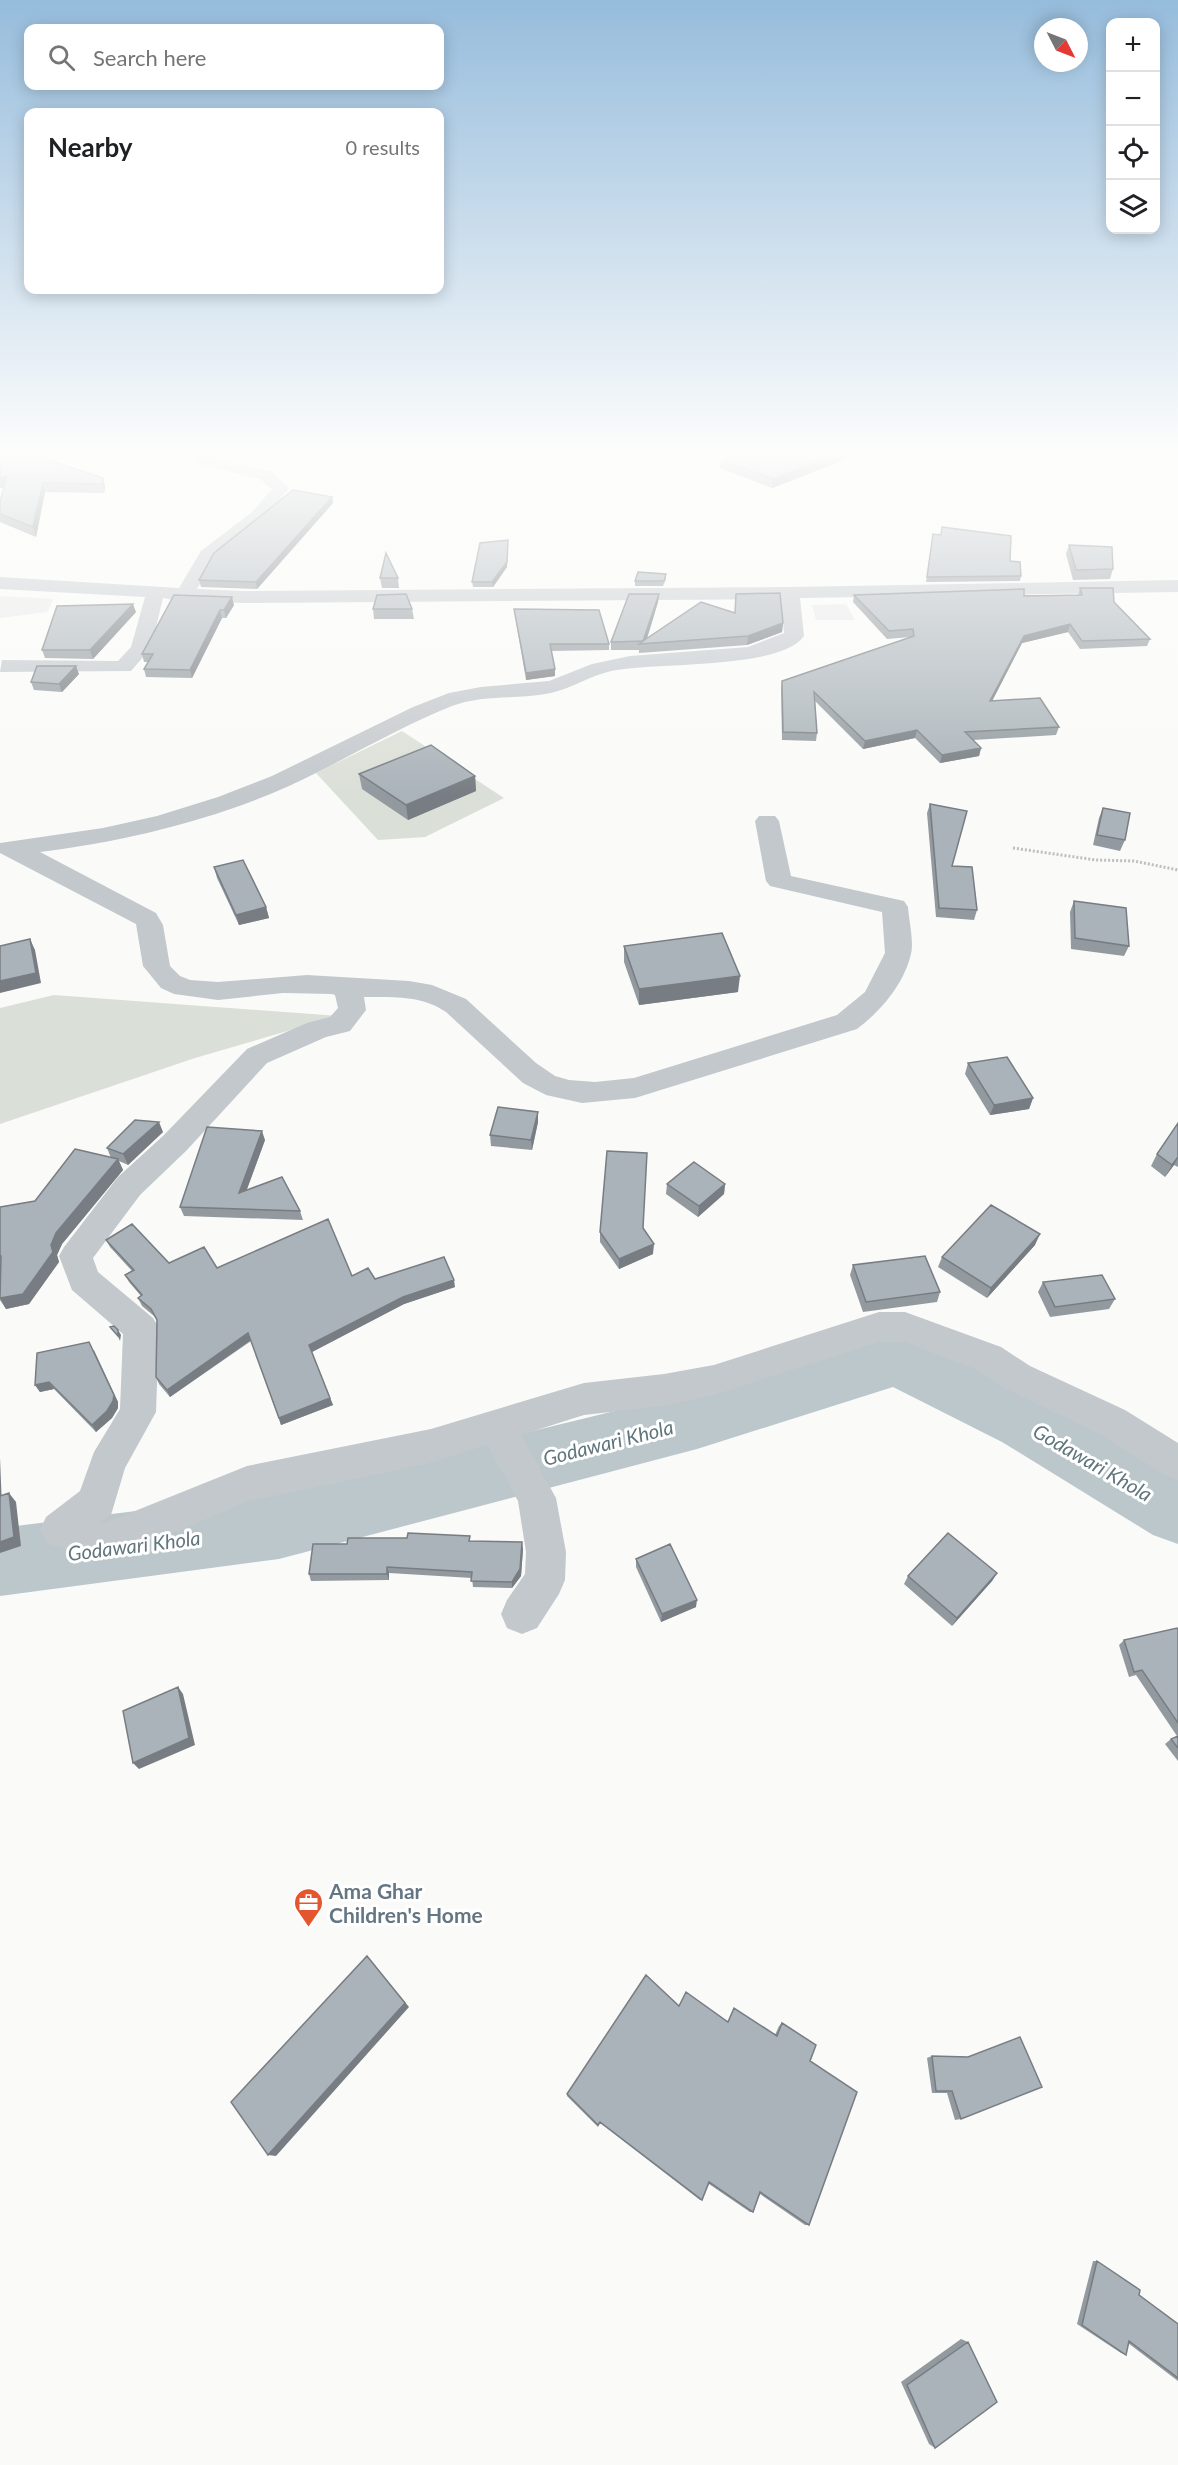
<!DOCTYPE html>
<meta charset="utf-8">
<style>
body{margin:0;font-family:Lato,sans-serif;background:#f2f2f2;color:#202124}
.controls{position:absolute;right:18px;top:18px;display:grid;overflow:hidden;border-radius:12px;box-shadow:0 3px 15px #0003}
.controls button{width:54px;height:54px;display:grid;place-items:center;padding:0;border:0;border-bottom:2px solid #e0e0e0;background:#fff;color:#202124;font:30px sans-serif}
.compass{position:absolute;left:1034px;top:18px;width:54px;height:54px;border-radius:50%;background:#fff;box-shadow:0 3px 15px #0003;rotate:132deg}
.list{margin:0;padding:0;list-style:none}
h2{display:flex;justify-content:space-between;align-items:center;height:78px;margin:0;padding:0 24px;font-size:26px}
h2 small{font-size:20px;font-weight:400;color:#757577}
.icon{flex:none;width:33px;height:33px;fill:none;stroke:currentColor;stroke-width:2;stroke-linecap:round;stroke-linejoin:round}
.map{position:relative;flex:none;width:1178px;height:2465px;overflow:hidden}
.search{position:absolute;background:#fff;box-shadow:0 3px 15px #0003;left:24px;top:24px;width:420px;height:66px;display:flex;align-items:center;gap:15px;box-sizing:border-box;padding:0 21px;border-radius:12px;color:#757577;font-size:22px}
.panel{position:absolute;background:#fff;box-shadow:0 3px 15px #0003;left:24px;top:108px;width:420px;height:186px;border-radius:12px}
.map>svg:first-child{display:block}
.built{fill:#e8e9e9}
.green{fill:#dadfd7}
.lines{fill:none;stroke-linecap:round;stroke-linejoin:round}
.river{fill:#bbc7cb;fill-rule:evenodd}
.path{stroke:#bbbfc2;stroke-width:3;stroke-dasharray:2 2;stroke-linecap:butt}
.minor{fill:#c3c8cc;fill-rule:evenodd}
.wall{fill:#929a9f}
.shaded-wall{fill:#777d82}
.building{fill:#aab3b9;stroke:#777d82;stroke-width:1.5}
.labels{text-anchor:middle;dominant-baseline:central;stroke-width:6;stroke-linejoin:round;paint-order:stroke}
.water-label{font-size:20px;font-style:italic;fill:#60757c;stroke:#fff}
.near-poi-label{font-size:21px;font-weight:bold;fill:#657683;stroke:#fff;text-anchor:start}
</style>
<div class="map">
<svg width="1178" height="2465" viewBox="0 0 1178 2465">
<rect width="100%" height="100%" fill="#fafaf8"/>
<path class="built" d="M0,596L54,599L47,612L0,618Z
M846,604L855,620H816L812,605Z"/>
<path class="green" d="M402,731L504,798L425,837L378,840L316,773Z
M54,995L339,1016L195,1058L0,1124V1008Z"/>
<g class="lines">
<path class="river" d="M897,1332L919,1340L1048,1402L1178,1475V1544L1153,1535L1002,1442L893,1387L697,1449L279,1559L0,1596V1528L279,1493L697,1391Z"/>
<path class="path" d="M1013,848L1096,860L1134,861L1178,870"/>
<path class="minor" d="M201,451H219L214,458L272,472L289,488L264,520L214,558L197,589L243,591L790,587L1178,580V592L800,598L804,636C781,670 652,662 611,671C590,676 572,688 551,693C519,700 483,694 452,706C396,728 344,761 289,786C210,821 125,841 40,852L156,913L163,925L170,966L180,976L190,980L218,982L307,975L409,981L432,985L466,999L536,1063L555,1076L569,1080L595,1082L634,1078L837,1015L865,992L885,953L882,912L770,886L766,881L755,821L759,816H775L779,821L791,876L904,901L908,907C909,921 914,941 911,954C904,984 881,1011 857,1029L635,1098L582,1103L546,1095L523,1083L446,1012C422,995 392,997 364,997L366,1010L350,1031L326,1037L267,1063L186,1151L140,1195L93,1258L98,1272L153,1318L159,1328L156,1412L125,1468L111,1515L101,1522L105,1523L247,1466L431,1429L584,1383L664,1374L714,1365L879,1312H905L1001,1347L1030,1366L1125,1410L1178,1443V1480L1165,1475L1099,1434L1004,1388L975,1369L904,1342H879L714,1395L664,1406L584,1415L521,1435L556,1498L566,1552L565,1580L559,1594L537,1628L522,1634L507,1628L501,1614L507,1600L525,1574L526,1552L518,1501L487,1445L431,1463L250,1501L105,1561L46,1543L40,1530L46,1517L80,1491L94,1452L120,1409L123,1334L72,1290L59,1256L64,1247L118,1177L164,1135L247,1049L307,1023L330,1017L338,1008L335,995L332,994L283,993L218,1000L174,994L161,988L143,966L136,924L0,853V843L103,828L157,816L218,797L272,776L413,707L449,693L481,687L549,681L592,664L630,656L748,647L784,633L781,599L243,603L190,600L183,602L163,598L151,648L131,671L0,672L2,660L118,661L131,647L145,597L0,589V577L179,588L201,551L252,512L272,489L260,479L199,464L197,461Z"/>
</g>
<path class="wall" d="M0,451L103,478L105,487L104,493L45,492L36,537L0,522V502L4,487L0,488Z
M867,451L772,488L720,468L721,460Z
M332,497L333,503L257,589L201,587L199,580Z
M932,539L1010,561L1021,576L1020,581L926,582Z
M508,545L507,567L493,587H473L472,582Z
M1069,545L1113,569L1110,579L1073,580L1066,554Z
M666,574V579L663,586H635V581Z
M380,578H398L399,588H382Z
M1080,588L1114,602L1150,639L1147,646L1080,649L1068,632L1022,643L992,701L1059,727L1056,735L973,740L981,748L979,756L940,763L915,738L863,749L815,701L817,733L816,741L782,740L781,688L782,681L911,637L887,639L853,602L854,595H1078Z
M659,594L658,602L647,639L735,613L783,623L782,632L747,645L639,653V650H611V642Z
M174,595L234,605L226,618H222L192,678L146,677L144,669L149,662H144L142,654Z
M373,609H412L414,619H374Z
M514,609L609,644V650L551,651L555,676L526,680L515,615Z
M136,612L93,659L45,658L42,650Z
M79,674L62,692L34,690L31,682Z
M359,774L475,776L476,791L408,820L362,789Z
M930,804L952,866L977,910L974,920L936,917L927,813Z
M1103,808L1125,840L1120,851L1093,845L1099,818Z
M214,867L266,907L269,918L239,925L217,878Z
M1074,901L1129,946L1124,956L1071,949L1070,912Z
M624,946L738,992L639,1005L624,962Z
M968,1063L1033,1098L1029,1109L990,1115L965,1074Z
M538,1112V1122L532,1150L491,1146L490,1135Z
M1178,1123V1167L1174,1165L1165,1177L1151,1166L1157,1154Z
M163,1132L128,1165L119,1161L123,1170L62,1244L57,1255L59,1262L29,1304L6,1309L0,1300V1207L35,1201L111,1158L107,1148Z
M265,1140L246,1191L300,1211L303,1220L184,1216L180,1207Z
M667,1184H725L724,1194L698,1217L666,1194Z
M643,1228L653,1254L619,1269L600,1242V1232Z
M106,1240L169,1263L217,1268L352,1276L375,1279L455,1287L404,1304L312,1352L333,1405L281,1425L251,1341L170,1397L159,1384L156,1377L157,1321L154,1316L142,1306L138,1298L141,1296L129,1282L125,1275L132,1271L110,1247Z
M1035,1245L987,1298L938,1267L942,1257Z
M853,1265L940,1292L937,1302L863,1312L850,1275Z
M1043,1282L1115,1299L1109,1309L1050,1317L1038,1292Z
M94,1350L118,1402V1408L112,1418L96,1432L54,1389L40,1392L35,1385Z
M471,1541L523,1549L521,1576L512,1588L473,1587L472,1578L389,1573V1580L311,1581L309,1574L347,1544Z
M636,1559L696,1607L661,1622L636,1567Z
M997,1573L992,1581L952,1626L904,1584L908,1576Z
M1178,1630V1761L1165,1744L1171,1739L1177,1736L1136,1675L1129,1677L1119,1645L1124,1640Z
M679,2006L728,2021L734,2008L775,2035L779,2026L782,2023L810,2061L809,2225H805L760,2194L753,2212H750L709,2184L702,2200H700L600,2123L598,2127L567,2096V2094Z
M932,2056L968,2057L961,2119L955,2120L947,2093H932L927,2058Z
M1093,2261H1097L1139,2295L1178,2324V2381L1128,2343L1126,2355L1121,2353L1077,2324Z
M961,2339L968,2342L935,2448L929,2444L901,2382Z"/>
<path class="shaded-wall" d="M845,451H867L772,488L773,479Z
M7,476L10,485L0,488V478Z
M103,478L105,487L104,493L102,484Z
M43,483L45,492L36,537L33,527Z
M332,497L333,503L257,589L256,582Z
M508,540L507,567L493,587L492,582Z
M659,594L658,602L645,644L643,641Z
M232,597L234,605L226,618L224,610Z
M133,604L136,612L93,659L90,650Z
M220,610L222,618L192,678L190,670Z
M783,623L782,632L747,645L748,636Z
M1070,624L1068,632L1022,643L988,709L990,701L1024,636Z
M76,666L79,674L62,692L59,684Z
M555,669V676L526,680V673Z
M917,730L915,738L863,749L865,741Z
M981,748L979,756L940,763L942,755Z
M475,776L476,791L408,820L406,805Z
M266,907L269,918L239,925L236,915Z
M30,939L35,950L41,983L0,993V981Z
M740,976L738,992L639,1005V989Z
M1033,1098L1029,1109L990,1115L994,1105Z
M538,1112V1122L532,1150L531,1140Z
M159,1122L163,1132L128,1165L123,1154Z
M262,1131L265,1140L242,1203L239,1193Z
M1178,1157L1174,1165L1165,1177L1172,1165Z
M118,1159L123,1170L62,1244L57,1255L59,1262L29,1304L6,1309L0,1298L51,1245L56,1233Z
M725,1184L724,1194L698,1217L699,1206Z
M1040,1234L1035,1245L987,1298L991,1288Z
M654,1244L653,1254L619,1269V1259Z
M454,1280L455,1287L404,1304L312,1352L309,1345L403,1297Z
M118,1330L121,1335L120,1341L118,1336Z
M248,1333L251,1340L170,1397L167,1390Z
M89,1342L118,1402V1408L112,1418L96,1432L92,1425Z
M49,1382L54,1389L40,1392L35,1385Z
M330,1398L333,1405L281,1425L279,1418Z
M0,1458L2,1507L0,1504Z
M9,1493L16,1502L21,1546L0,1553V1542Z
M522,1542L523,1549L521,1576L512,1588V1582Z
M387,1567L389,1573V1580L387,1574Z
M997,1573L992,1581L952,1626L957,1618Z
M697,1600L696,1607L661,1622L662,1614Z
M178,1687L183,1694L195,1745L139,1769L133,1763Z
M367,1956L409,2007L276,2156L268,2155Z"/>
<path class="building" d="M0,451H22L103,478L102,484L43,483L33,527L0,514V502L7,476L0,478Z
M743,451H845L773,479L721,460Z
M293,490L332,497L256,582L199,580L214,553Z
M942,527L1011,536L1010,561L1020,562L1021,576L927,577L933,534L941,535Z
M508,540L507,562L492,582H472L480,543Z
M1069,545L1112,547L1113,569L1076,570Z
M386,553L398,578H380Z
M638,572L666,574L664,581H635Z
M1080,588H1113L1114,602L1150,639L1082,641L1070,624L1024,636L990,701L1040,698L1059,727L965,732L981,748L942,755L917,730L865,741L814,692L817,733L783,732L782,681L914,636L913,629L889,631L854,595L1024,589V596L1082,595Z
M780,593L783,623L748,636L639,644L643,641L611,642L629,594H659L643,641L701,602L735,613L736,594Z
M406,594L412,609H373L377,595Z
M174,595L232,597L224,610H220L190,670L144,669L153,654H142Z
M133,604L90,650H42L57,606Z
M514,609L599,610L609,644H550L555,669L526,673Z
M37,666H76L59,684L31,682Z
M431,745L475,776L406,805L359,774Z
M930,804L967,811L952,866L972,867L977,910L939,908Z
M1103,808L1130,813L1125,840L1097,835Z
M243,860L266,907L236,915L214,867Z
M1074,901L1126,908L1129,946L1075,938Z
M722,933L740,976L639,989L624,946Z
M30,939L36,973L0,981V946Z
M1007,1057L1033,1098L994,1105L968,1063Z
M498,1107L538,1112L531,1140L490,1135Z
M135,1120L159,1122L123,1154L107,1148Z
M1178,1123V1157L1172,1165L1157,1154Z
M207,1127L262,1131L239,1193L282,1177L300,1211L180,1207Z
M75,1149L118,1159L56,1233L51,1245L53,1252L23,1294L0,1298L1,1256H0V1207L35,1201Z
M607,1151L647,1153L643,1228L654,1244L619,1259L600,1232Z
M694,1162L725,1184L699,1206L667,1184Z
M991,1205L1040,1234L991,1288L942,1257Z
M328,1219L352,1276L368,1268L375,1279L444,1257L454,1280L403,1297L309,1345L330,1398L279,1418L248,1333L167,1390L156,1377L157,1320L151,1309L138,1298L142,1295L125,1275L134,1270L106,1240L132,1224L169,1263L204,1247L217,1268Z
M925,1256L940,1292L866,1302L853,1265Z
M1102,1275L1115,1299L1055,1307L1043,1282Z
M114,1326L118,1330V1336L110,1327Z
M89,1342L114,1395L113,1401L107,1411L92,1425L49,1382L35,1385L37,1353Z
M9,1493L14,1537L0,1542V1496Z
M408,1533L470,1536L469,1541L522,1542L520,1569L512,1582L471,1581L472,1572L387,1567V1574H309L313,1544H347L348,1538H407Z
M948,1533L997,1573L957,1618L908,1576Z
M670,1544L697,1600L662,1614L636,1559Z
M1177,1628L1178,1630V1723L1142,1670L1134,1672L1124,1640Z
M178,1687L189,1738L133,1763L123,1711Z
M1178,1736V1748L1171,1739Z
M367,1956L405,2003L268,2155L231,2102Z
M646,1975L679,2006L686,1992L728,2022L734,2008L777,2036L782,2023L816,2045L810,2061L857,2092L809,2225L760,2192L753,2212L709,2182L702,2200L600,2122L598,2125L567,2094Z
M1020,2037L1042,2087L961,2119L952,2091H936L932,2056L968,2057Z
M1097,2261L1140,2290L1139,2295L1178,2324V2378L1129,2341L1126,2355L1082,2325Z
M968,2342L997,2402L935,2448L907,2385Z"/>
<linearGradient id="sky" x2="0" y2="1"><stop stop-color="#96bcdc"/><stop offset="0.57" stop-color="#fdfdfc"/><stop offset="1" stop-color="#fdfdfc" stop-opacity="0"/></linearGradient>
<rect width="1178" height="796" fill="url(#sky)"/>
<defs>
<symbol id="office-pin" viewBox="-11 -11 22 30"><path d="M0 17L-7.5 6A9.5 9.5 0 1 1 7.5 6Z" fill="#e4572e" stroke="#fff"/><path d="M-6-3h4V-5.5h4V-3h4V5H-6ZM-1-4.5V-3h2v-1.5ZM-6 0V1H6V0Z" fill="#fff"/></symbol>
</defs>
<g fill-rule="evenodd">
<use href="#office-pin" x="292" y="1886" width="33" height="45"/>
</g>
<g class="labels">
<g class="water-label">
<text transform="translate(608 1442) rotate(-14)">Godawari Khola</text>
<text transform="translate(1093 1462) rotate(30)">Godawari Khola</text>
<text transform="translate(134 1545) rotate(-7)">Godawari Khola</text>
</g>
<g class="near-poi-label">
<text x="329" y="1890">Ama Ghar<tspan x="329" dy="24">Children's Home</tspan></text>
</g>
</g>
</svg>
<div class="controls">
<button>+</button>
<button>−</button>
<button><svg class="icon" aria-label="locate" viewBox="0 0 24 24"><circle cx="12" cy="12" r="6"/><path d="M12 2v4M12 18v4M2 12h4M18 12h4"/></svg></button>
<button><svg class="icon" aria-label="layers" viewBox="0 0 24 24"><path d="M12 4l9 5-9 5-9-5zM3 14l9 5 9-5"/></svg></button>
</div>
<svg class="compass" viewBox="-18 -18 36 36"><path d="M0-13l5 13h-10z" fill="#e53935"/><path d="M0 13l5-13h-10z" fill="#757577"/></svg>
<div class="search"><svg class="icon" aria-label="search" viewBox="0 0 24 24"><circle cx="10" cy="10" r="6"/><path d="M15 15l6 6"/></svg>Search here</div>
<section class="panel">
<h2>Nearby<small>0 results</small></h2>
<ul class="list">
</ul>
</section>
</div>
